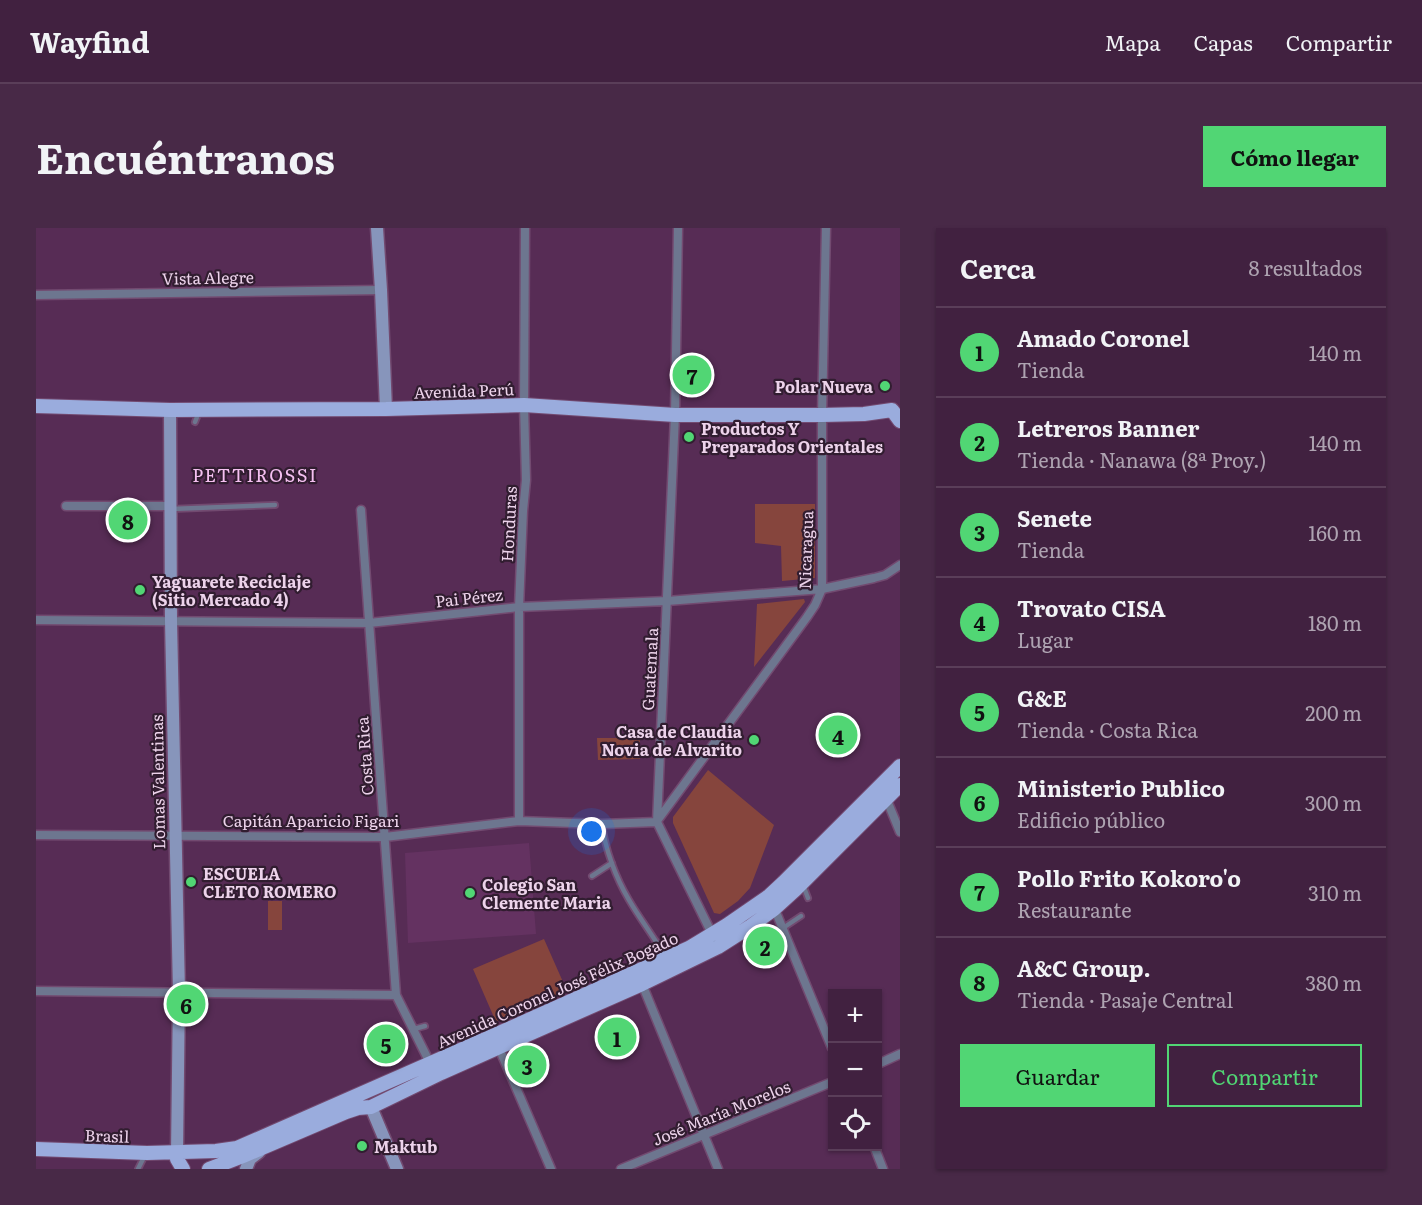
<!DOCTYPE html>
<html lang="es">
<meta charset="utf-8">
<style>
body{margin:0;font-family:Literata,serif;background:#482947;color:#f1f3f6}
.controls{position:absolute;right:18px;bottom:18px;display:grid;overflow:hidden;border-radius:0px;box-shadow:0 2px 4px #0004}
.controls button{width:54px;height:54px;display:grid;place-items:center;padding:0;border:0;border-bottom:2px solid #5a3e59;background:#412140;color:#f1f3f6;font:30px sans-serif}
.you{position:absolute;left:556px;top:604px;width:21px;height:21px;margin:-15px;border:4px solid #fff;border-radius:50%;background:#1a73e8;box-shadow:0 0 0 9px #1a73e833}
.badge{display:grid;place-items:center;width:39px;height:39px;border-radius:50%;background:#51d674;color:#111;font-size:20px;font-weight:700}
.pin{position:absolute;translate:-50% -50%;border:3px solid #fff;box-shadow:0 2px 6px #0006}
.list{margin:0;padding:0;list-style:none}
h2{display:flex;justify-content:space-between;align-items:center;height:78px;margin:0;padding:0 24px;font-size:26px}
h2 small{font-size:20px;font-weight:400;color:#aea3b1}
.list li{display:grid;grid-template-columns:39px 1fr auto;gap:18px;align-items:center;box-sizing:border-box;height:90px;padding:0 24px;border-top:2px solid #5a3e59}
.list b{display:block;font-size:22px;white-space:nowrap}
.list p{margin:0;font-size:20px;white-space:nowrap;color:#aea3b1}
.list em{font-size:20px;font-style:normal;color:#aea3b1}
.actions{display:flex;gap:12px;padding:18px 24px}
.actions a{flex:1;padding:14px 0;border:2px solid #51d674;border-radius:0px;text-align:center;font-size:21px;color:#51d674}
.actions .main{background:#51d674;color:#111}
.icon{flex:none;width:33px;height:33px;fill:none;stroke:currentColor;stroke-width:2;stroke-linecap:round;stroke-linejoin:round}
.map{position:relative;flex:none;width:864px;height:941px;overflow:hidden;border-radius:0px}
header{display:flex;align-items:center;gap:36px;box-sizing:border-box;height:84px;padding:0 30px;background:#412140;border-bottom:2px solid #5a3e59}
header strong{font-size:28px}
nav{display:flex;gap:33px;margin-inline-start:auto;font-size:21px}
.intro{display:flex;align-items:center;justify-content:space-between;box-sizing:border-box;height:144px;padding:0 36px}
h1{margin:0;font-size:42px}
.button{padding:15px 27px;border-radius:0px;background:#51d674;color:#111;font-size:21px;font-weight:700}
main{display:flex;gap:36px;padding:0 36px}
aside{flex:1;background:#412140;border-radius:0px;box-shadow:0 2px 4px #0004}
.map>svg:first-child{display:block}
.built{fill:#643261}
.green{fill:#86453d}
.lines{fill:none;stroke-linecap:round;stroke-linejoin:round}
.lane-casing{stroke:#724a70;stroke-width:8}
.street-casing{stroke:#724a70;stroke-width:11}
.secondary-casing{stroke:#724a70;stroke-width:15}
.primary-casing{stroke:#724a70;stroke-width:16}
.lane{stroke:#6d768f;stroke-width:4.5}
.street{stroke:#6d768f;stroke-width:8}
.secondary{stroke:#8795bb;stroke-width:12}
.primary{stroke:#9aacdd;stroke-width:14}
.poi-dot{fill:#51d674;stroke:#311d30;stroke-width:2}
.labels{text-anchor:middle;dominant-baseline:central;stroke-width:4.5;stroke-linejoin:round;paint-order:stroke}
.street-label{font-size:16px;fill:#edd3eb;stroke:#311d30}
.poi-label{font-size:16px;font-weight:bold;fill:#edd3eb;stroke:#311d30;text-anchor:start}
.neighbourhood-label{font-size:18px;letter-spacing:1.5px;fill:#f5c0f1;stroke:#311d30}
</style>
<header>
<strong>Wayfind</strong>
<nav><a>Mapa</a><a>Capas</a><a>Compartir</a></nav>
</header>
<div class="intro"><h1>Encuéntranos</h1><a class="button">Cómo llegar</a></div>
<main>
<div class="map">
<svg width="864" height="941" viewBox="0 0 864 941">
<rect width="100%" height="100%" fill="#572c55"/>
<path class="built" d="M493,615L500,706L372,715L369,625Z"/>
<path class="green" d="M719,276H779V350L746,353L745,318L719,315Z
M768,371L769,374L718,439L721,376Z
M561,510H604V531L562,532Z
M672,542L738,597L714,660L702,673L684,686L678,685L637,595V589Z
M232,673H246V702H232Z
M508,711L531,763L460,794L437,741Z"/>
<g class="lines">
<defs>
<path id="lane" d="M159,194L163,184
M135,281L239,277
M566,596C569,621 580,650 593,672C604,691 618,709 629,728
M556,648L576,635
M767,657L772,670
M747,700L765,688
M378,801L389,798
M102,941L109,927"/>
<path id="street" d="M642,0L639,187L621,594L678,710
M0,67L345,62
M30,278H135
M325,282L360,767L394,835
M0,392L333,395L483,379L631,373L786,361L838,350L849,347L864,337
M850,570L864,604
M483,593V379L487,283L490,252L488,177L489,0
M621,593L771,389L779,377L786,361V187L790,0
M0,607L349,609L483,593L566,596L621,594
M737,677L796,820
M606,756L682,941
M0,763L360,767
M463,820L515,941
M842,836L864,826
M838,918L847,941
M585,941L796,854"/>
<path id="secondary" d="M341,0L345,62L350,181
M134,182L135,393L143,764L141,925
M335,879L361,941
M210,941L214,931L223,924"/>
<path id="primary" d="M0,178L134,182L350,181L488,177L639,187H786L828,186L856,182L864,193
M0,921L111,925L180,923L201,920L461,806L653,720L691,697L733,668L747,655L864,538
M141,925V931L147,941
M173,941L207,928L310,884L322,880L335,879L405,845L606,756L682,719L715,698L738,681L760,661L864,557"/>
</defs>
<use href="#lane" class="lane-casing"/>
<use href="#street" class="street-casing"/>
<use href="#secondary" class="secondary-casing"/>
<use href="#primary" class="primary-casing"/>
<use href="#lane" class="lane"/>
<use href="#street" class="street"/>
<use href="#secondary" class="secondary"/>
<use href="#primary" class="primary"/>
</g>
<g class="poi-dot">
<circle cx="849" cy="158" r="6"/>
<circle cx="653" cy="209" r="6"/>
<circle cx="104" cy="362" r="6"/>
<circle cx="718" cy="512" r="6"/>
<circle cx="155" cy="654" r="6"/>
<circle cx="434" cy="665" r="6"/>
<circle cx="326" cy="918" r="6"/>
</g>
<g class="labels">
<g class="street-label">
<text transform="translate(172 49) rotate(-1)">Vista Alegre</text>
<text transform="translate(428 162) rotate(-2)">Avenida Perú</text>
<text transform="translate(472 296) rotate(-87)">Honduras</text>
<text transform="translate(769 322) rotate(-88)">Nicaragua</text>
<text transform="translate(433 369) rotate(-6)">Pai Pérez</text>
<text transform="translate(613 441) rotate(-87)">Guatemala</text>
<text transform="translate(328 528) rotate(-94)">Costa Rica</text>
<text transform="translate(121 554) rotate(-91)">Lomas Valentinas</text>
<text x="275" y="592">Capitán Aparicio Figari</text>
<text transform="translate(521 761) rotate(-24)">Avenida Coronel José Félix Bogado</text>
<text transform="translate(685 884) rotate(-22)">José María Morelos</text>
<text transform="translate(71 907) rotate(2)">Brasil</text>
</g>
<g class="poi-label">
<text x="837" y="158" text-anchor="end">Polar Nueva</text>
<text x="665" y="200">Productos Y<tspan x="665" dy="18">Preparados Orientales</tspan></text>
<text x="116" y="353">Yaguarete Reciclaje<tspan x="116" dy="18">(Sitio Mercado 4)</tspan></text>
<text x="706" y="503" text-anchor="end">Casa de Claudia<tspan x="706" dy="18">Novia de Alvarito</tspan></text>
<text x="167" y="645">ESCUELA<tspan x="167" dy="18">CLETO ROMERO</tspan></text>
<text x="446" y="656">Colegio San<tspan x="446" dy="18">Clemente Maria</tspan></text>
<text x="338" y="918">Maktub</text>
</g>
<g class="neighbourhood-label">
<text x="219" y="246">PETTIROSSI</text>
</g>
</g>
</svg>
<div class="controls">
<button>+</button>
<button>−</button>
<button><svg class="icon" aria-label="locate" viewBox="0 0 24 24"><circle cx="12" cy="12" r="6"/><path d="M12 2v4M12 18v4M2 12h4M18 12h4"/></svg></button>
</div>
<div class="you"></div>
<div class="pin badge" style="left:581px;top:809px">1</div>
<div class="pin badge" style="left:729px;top:718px">2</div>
<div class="pin badge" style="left:491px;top:837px">3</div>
<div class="pin badge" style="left:802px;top:507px">4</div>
<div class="pin badge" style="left:350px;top:816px">5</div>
<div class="pin badge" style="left:150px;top:776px">6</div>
<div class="pin badge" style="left:656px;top:147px">7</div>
<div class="pin badge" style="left:92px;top:292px">8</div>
</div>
<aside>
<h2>Cerca<small>8 resultados</small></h2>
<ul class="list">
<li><span class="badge">1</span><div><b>Amado Coronel</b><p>Tienda</p></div><em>140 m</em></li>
<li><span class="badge">2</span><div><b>Letreros Banner</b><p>Tienda · Nanawa (8ª Proy.)</p></div><em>140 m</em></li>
<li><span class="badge">3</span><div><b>Senete</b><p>Tienda</p></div><em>160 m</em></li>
<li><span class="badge">4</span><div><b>Trovato CISA</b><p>Lugar</p></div><em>180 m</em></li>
<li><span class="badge">5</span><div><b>G&amp;E</b><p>Tienda · Costa Rica</p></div><em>200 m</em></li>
<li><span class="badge">6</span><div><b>Ministerio Publico</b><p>Edificio público</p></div><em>300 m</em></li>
<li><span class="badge">7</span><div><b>Pollo Frito Kokoro'o</b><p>Restaurante</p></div><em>310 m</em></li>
<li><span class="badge">8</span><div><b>A&amp;C Group.</b><p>Tienda · Pasaje Central</p></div><em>380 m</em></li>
</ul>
<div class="actions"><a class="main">Guardar</a><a>Compartir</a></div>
</aside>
</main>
